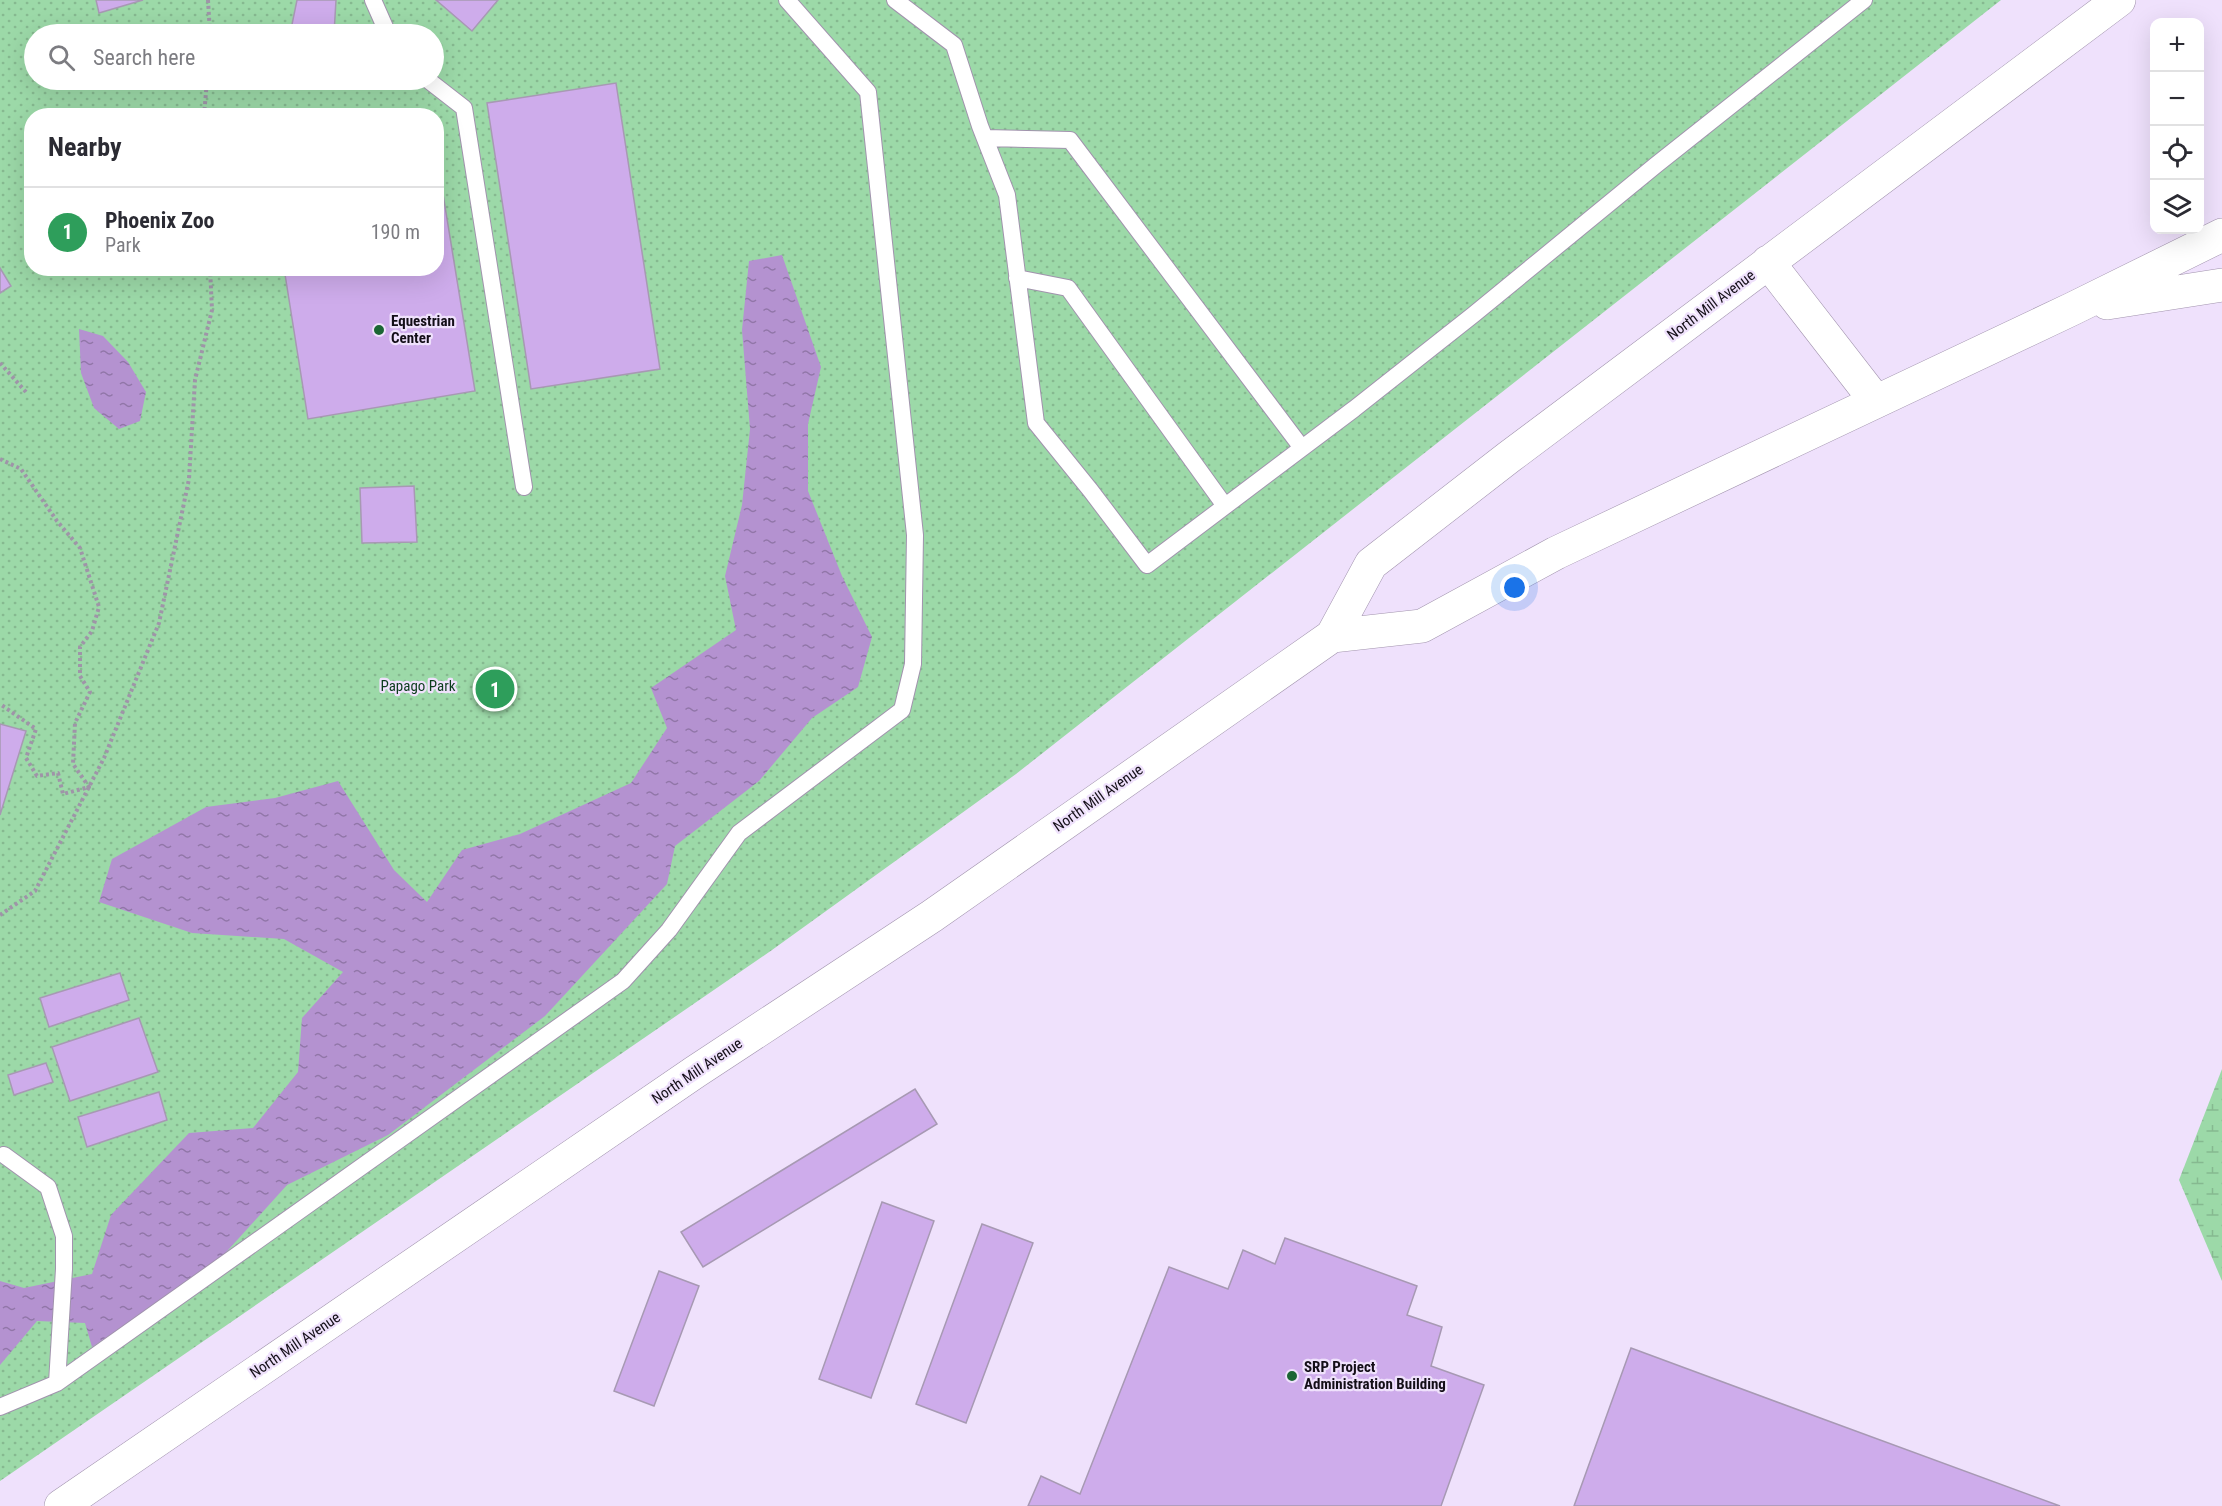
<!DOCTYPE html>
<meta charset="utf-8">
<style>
body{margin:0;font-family:"Roboto Condensed",sans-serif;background:#f7f7f7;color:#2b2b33}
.controls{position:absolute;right:18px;top:18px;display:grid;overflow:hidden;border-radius:12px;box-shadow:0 6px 24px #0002}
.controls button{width:54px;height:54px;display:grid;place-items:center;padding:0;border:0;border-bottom:2px solid #e1e1e2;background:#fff;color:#2b2b33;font:30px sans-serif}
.you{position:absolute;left:1515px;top:588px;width:21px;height:21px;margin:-15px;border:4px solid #fff;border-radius:50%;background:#1a73e8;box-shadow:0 0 0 9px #1a73e833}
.badge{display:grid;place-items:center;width:39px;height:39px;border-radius:50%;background:#1b6634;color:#fff;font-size:20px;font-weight:700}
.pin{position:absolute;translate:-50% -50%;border:3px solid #fff;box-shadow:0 2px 6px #0006}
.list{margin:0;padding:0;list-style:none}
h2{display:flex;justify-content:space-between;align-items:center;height:78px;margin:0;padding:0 24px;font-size:26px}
h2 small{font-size:20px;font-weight:400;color:#7c7c81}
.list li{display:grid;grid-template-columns:39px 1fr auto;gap:18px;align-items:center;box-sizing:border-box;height:90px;padding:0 24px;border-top:2px solid #e1e1e2}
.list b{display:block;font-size:22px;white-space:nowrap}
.list p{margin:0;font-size:20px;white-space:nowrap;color:#7c7c81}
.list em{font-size:20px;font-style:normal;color:#7c7c81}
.icon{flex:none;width:33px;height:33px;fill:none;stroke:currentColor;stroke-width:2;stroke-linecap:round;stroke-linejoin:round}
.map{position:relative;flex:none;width:2222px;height:1506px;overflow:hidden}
.search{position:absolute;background:#fff;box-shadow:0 6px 24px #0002;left:24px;top:24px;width:420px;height:66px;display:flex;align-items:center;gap:15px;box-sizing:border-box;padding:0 21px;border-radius:33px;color:#7c7c81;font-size:22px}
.panel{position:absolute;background:#fff;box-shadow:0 6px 24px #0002;left:24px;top:108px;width:420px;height:168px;border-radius:24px}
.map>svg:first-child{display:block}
.grass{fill:url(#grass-dots);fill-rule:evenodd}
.wetland{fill:url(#wetland-marsh)}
.water{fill:url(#water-ripples)}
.building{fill:#ceaceb;stroke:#a799b3;stroke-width:1.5}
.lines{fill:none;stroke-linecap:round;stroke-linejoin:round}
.lane-casing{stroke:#a193ad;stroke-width:18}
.primary-casing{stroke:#a193ad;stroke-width:34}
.path{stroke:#9f94a8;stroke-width:4;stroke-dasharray:3 3;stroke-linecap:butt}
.lane{stroke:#fff;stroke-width:16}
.primary{stroke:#fff;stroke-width:33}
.poi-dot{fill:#1b6634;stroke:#efe1fc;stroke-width:2}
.labels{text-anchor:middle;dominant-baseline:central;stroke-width:4.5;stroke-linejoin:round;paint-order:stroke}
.street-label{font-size:15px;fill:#130e17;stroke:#efe1fc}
.poi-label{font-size:15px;font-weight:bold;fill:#130e17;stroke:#efe1fc;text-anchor:start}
.park-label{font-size:15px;fill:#0c3c1c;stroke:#efe1fc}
</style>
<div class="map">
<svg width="2222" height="1506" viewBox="0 0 2222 1506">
<defs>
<pattern id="grass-dots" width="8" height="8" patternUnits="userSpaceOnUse" patternTransform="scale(1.5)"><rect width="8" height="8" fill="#9cd9a8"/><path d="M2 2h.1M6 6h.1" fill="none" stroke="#86b990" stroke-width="1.8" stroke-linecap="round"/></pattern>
<pattern id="wetland-marsh" width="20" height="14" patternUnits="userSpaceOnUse" patternTransform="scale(1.5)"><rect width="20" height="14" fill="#9cd9a8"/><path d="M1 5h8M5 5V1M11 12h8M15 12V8" fill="none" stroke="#86b990"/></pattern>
<pattern id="water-ripples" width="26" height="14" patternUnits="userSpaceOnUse" patternTransform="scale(1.5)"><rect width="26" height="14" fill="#b492d0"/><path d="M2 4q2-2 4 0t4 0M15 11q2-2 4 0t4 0" fill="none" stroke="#9176a8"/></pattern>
</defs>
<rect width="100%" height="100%" fill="#efe1fc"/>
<path class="grass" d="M0,0H2001L1016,774L772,950L0,1481ZM34,34H434V80H34ZM32,116H436V268H32Z"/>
<path class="wetland" d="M2222,1069V1281L2179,1180Z"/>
<path class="water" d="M782,255L821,367L808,424V491L842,576L872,637L858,687L812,718L759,781L675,846L667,884L545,1016L388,1135L287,1185L209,1271L92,1347L85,1323L37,1321L0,1365V1281L24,1288L92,1274L111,1215L189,1133L253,1128L298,1072L302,1018L343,972L284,939L192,933L99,902L112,859L206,807L275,798L338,781L394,870L427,902L462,850L520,834L631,783L667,728L651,688L736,630L725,576L742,505L750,429L742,330L749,261Z
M79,329L103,336L128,362L146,392L140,421L119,429L94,408L81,373Z"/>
<path class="building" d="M96,0H143L99,13Z
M297,0H336L334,34H290Z
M436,0H498L472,31Z
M616,83L660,369L531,389L487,103Z
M436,151L475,391L308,419L284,268H436Z
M0,268L11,286L0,293Z
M414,486L417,542L362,543L360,488Z
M0,724L26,731L0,815Z
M120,973L129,1000L49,1027L40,998Z
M139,1018L158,1072L70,1101L52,1047Z
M46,1063L53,1082L14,1095L8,1075Z
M915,1089L937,1124L703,1267L681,1232Z
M159,1092L167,1120L87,1147L78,1117Z
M882,1202L934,1221L871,1398L819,1379Z
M982,1224L1033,1243L966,1423L916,1404Z
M1285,1238L1417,1286L1407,1315L1442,1327L1431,1366L1484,1385L1441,1506H1028L1041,1476L1080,1494L1169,1267L1228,1289L1243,1250L1275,1264Z
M659,1271L699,1286L654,1406L614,1391Z
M1631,1348L1823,1419L2060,1506H1574Z"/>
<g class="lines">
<defs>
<path id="lane" d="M373,0L388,34
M895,0L954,45L980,126L1007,195L1036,423L1091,491L1147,565L1354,409L1473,315L1656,165L1864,0
M428,80L464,108L524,487
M985,138L1070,140L1302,448
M1017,278L1068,288L1225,506
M4,1155L48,1187L64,1236V1269L57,1383
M0,1407L57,1383L623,981L669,930L739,833L902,710L913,664L915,535L868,92L787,0"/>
<path id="primary" d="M1768,262L1875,400
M2107,303L2222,285
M1332,636L1422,626L1556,553L2072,309L2222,235
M61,1506L695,1072L932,916L1332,636L1371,564L1509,457L2119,0"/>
</defs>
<use href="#lane" class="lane-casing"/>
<use href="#primary" class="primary-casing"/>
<path class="path" d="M208,0L210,34
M204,116L207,80
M0,363L26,392
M0,459L21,469L57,521L80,548L99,607L92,631L80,647V676L90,692L75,723L73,764L89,787L63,794L58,773L37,776L26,758L36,729L0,704
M0,915L35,891L104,758L159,623L189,479L195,380L212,310L210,268"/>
<use href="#lane" class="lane"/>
<use href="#primary" class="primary"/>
</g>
<g class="poi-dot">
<circle cx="379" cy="330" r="6"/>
<circle cx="1292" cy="1376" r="6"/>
</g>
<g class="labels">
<g class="street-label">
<text transform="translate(1711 305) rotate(-37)">North Mill Avenue</text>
<text transform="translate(1098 798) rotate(-35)">North Mill Avenue</text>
<text transform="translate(697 1071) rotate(-34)">North Mill Avenue</text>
<text transform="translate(295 1345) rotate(-34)">North Mill Avenue</text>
</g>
<g class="poi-label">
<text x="391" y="321">Equestrian<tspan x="391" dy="17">Center</tspan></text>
<text x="1304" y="1367">SRP Project<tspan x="1304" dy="17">Administration Building</tspan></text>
</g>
<g class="park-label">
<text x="418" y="686">Papago Park</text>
</g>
</g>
</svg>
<div class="controls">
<button>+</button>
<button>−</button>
<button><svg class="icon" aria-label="locate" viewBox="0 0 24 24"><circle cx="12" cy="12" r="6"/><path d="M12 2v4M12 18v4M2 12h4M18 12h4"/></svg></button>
<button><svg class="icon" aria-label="layers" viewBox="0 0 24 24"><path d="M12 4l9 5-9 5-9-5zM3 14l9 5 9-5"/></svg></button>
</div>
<div class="you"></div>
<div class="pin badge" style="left:495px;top:689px;background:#2e9e5b">1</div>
<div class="search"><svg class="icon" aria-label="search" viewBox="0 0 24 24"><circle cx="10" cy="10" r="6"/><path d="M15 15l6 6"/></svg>Search here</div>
<section class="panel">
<h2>Nearby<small></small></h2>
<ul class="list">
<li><span class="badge" style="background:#2e9e5b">1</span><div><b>Phoenix Zoo</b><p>Park</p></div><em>190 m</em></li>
</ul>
</section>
</div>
